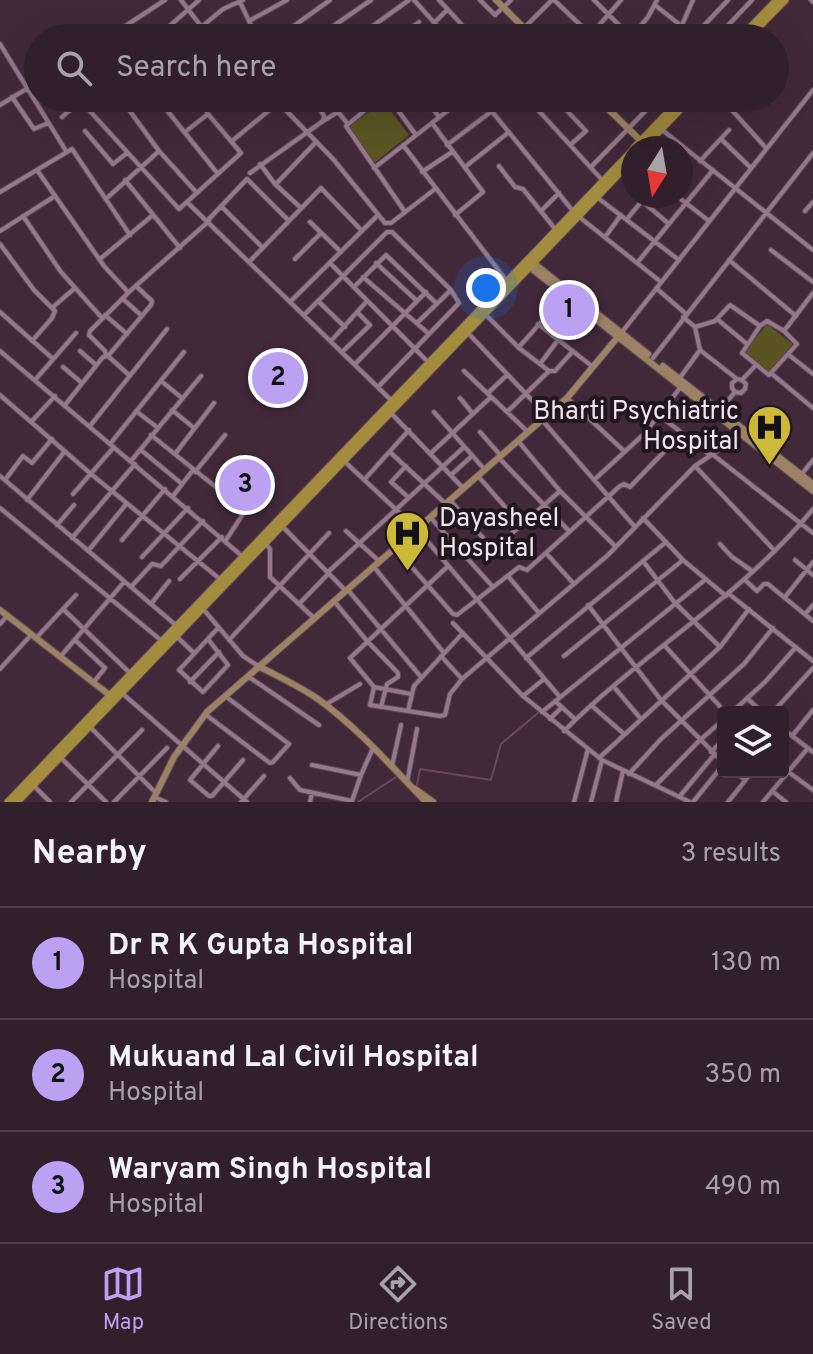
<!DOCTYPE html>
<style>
body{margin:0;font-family:Overpass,sans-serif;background:#3d2c38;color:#f1f3f6}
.controls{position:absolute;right:24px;bottom:24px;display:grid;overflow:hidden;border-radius:8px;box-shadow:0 8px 32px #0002}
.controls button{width:72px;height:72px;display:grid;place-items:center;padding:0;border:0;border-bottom:2px solid #4d3d48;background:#321f2c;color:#f1f3f6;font:40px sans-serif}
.compass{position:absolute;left:621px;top:136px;width:72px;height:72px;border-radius:50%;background:#321f2c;box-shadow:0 8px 32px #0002;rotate:191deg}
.you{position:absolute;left:486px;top:288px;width:28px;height:28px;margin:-20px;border:6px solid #fff;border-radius:50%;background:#1a73e8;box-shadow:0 0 0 12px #1a73e833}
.badge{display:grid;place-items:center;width:52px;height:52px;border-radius:50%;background:#bca0f2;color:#111;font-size:26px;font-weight:700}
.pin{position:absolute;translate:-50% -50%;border:4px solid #fff;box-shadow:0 2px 8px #0006}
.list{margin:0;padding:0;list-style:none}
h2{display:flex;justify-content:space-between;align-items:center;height:104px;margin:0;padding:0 32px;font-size:34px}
h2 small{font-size:26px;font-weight:400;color:#a8a2a9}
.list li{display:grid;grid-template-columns:52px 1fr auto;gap:24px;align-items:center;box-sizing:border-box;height:112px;padding:0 32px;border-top:2px solid #4d3d48}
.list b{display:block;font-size:30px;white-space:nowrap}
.list p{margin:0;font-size:26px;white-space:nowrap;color:#a8a2a9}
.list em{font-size:26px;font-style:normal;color:#a8a2a9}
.icon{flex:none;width:44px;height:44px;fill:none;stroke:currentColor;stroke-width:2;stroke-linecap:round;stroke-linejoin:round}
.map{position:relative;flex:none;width:813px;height:802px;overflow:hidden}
.search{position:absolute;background:#321f2c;box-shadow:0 8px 32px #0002;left:24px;right:24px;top:24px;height:88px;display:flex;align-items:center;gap:20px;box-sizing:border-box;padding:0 28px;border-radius:44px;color:#a8a2a9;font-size:30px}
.sheet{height:440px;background:#321f2c}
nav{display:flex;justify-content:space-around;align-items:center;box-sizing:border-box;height:112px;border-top:2px solid #4d3d48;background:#321f2c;font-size:22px;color:#a8a2a9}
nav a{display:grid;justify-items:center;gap:4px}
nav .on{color:#bca0f2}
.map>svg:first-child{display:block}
.green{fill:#5b5422}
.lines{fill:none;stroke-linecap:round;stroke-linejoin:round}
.stream{stroke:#694661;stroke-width:2}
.street-casing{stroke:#5d4857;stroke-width:6}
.secondary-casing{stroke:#5d4857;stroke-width:8}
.primary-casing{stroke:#5d4857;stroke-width:9}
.street{stroke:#95788b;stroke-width:4}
.secondary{stroke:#9c8264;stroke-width:6}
.primary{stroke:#a38c3d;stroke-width:7}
.labels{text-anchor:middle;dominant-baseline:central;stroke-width:8;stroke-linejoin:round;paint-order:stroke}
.poi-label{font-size:26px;fill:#f5e4ef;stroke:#21161e;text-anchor:end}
</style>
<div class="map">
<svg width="813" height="802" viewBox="0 0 813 802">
<rect width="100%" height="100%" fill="#42293a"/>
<path class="green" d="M384,102L409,135L373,164L349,126Z
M767,324L793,344L770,374L744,353Z"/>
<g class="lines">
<path class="stream" d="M417,785L420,769L491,780L501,744L539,712
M358,802L396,777"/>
<defs>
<path id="street" d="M181,0L210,38
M414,0L448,38
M439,0L474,38
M480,0L495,15L511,0
M554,0L591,35
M594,0L631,37
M811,0L813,2
M240,2L257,38
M655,5L694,36
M249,21L287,0
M435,22L447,10
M641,25L655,38
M682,25L693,0
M125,26L136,38
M524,28L552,0
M631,37L648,17L657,0
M107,38L165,0
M156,38L199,0
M188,38L223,9L243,0
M231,38L240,31
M277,38L330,0
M316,38L371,0
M356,38L409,0
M397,38L419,22
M421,38L437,26
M512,38L523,27
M588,38L621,0
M692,38L728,0
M716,38L752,0
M0,44L66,151
M12,97L34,129L48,123
M78,98L179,209L241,153L208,114L200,98
M157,98L218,174
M274,98L334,160L385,223H391L435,189
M380,98L346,126L405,212
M389,98L416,135
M425,98L439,117
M481,98L573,211
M527,98L604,182
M555,98L586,131L570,145
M721,98L766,148
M121,99L159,151L196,192
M0,105L38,82
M227,108L238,98
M321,110L338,98
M62,117L84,98
M325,120L338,112L347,123
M432,123L483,192L455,215
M661,129L813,250
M85,131L113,164L127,153
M185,132L208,114
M721,139L751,168
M232,141L284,98
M403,145L506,280
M447,145L492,111
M700,161L729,130
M260,164L275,184L301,208
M499,166L515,187L523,189L556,230
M465,167L509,132
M591,167L658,98
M374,168L464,98
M37,170L104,266L128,292
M422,172L452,152
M250,173L323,121L324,116L314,98
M125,180L180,248
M276,184L316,142
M0,192L72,149L130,235
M677,196L709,221
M107,198L159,151
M598,198L679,260
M642,201L669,224
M189,204L392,401
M221,206L262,247
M541,211L559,193
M805,211L813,202
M23,216L61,272L102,318
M578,216L661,282
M627,219L646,196
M208,220L247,179L289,221
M310,222L341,252
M0,231L55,196
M605,237L621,215
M0,244L34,290L55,311L52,318L32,341
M771,250L813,282
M100,259L153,215
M295,259L321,233
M729,260L796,316
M250,261L321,188L362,231
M330,263L429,363
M376,263L417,301
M637,263L713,170
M363,277L428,333
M355,286L386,255L436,303
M656,288L686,314
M123,299L142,316
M291,301L377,216
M318,301L345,327
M53,307L75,288
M0,312L52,358
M485,314L519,348L540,364
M105,315L127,334
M304,315L387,232H392L451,290L459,303L378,387
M717,319L747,344
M767,321L784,331L797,344L769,375L742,353L760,326Z
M417,323L450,291
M538,324L593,367
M695,327L715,321L730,305L760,326
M784,331L813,293
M622,332L813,90
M468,333L547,416
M558,340L540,364L549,371H555L573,351
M331,341L367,301
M519,347L565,295
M700,350L737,379
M0,351L242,556
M80,351L96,365
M342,352L370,325L357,312
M789,355L813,374
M106,356L105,351L89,335L90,331L130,291L209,221
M108,356L130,376
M653,358L813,153
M355,364L426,292
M63,367L82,383
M464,371L528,432
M772,374L813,408
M679,379L700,350L695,327L683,317
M35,380L76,333
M161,381L182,398
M735,392L732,388V383L737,379L742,380L755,366
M488,393L507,375
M0,395L91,474L221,580
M460,398L473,414
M567,398L624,451
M65,405L103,357L108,356L151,305L152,301L136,286
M172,410L194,428
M720,410L735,392L741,393L745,389L746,384L742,380
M136,411L158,428
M390,412L463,488
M434,412L485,470
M507,412L549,371
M659,415L710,455
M542,420L635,527
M32,421L55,396
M90,426L167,329
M480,432L501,456
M151,435L242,508L243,514L226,540
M518,441L560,491L616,547
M110,444L184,352
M141,450L182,484
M390,452L446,504
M431,453L491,397
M175,454L214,403
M712,454L813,533
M499,458L569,531
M131,461L201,376
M344,461L417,529L560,697
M406,466L391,482L408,497
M695,466L774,550
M195,472L225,435
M451,475L472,456
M801,475L813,460
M0,476L177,626
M478,476L521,525
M5,480L23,456L32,463L52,439
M364,480L409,430
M594,480L644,434L680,388
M73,494L114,447
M173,496L193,470
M27,500L65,451
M450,500L498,555
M0,508L162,641
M430,517L493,587
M643,518L683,560L726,596
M57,525L74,505
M282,526L346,591
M346,531L380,562
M72,538L135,464
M122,540L165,489
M502,542L560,491
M265,543L270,549V577L314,618
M720,544L732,557L752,571
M395,548L453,614L457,615L519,567L527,570L620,486L624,484L630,487L682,433
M88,551L127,503
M546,553L574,584
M142,557L188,508
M795,560L813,575
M643,561L675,603L720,647
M374,567L444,653
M328,572L464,447
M508,576L539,613
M180,579L222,537
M744,579L757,591L764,584H768L813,621
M131,587L152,564L161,566L203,521
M348,590L421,677
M729,594L813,661
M785,597L813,562
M334,601L367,641L398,673V677L387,684L381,707
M151,604L169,581
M299,604L329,573
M588,605L661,700L723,762
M63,609L131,674
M204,610L243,656L258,666
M805,614L813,605
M453,623L523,696L602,760L690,802
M0,624L7,616
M462,634L414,686L408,711L440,716L445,715L450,694L462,679L608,555L695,466L742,434
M176,636L194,653
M36,638L76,595
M208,639L228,665L203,692L179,670L180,669C193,655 206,641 218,628
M75,640L105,668L93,683
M229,640L329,533
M665,646L725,712
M441,656L462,679
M564,656L683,560
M60,657L124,582
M526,658L666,542
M0,669L31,635
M249,677L319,725
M190,682L219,652
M374,687L411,694
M614,687L641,719
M123,694L247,802
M523,696L544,679
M748,699L762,712
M555,701L575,719
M325,705L360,684
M591,705L624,734
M408,711L370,705L374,687L350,658L447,567
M542,712L706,579
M732,712L765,682L796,647
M773,712L813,668
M205,714L270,763L273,762L289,744L225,696
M550,719L562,707
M90,727L156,793
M783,729L813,752
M564,731C643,652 742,596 813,509
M792,736L813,710
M218,746L190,780L209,796H212L243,760
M711,752L723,740
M60,757L106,802
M599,758L720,647L749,609
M312,765L361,775L373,748
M392,766L401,725
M783,768L813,790
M735,772L745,780
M629,774L661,739L744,664L773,628
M290,778L300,790L352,801L361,775
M407,783L417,729
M33,785L50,802
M656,785L699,741L723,720
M772,791L786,802
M680,796L714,755
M154,797L166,802
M71,802L142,730
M114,802L167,748
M241,802L264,776
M310,802L312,793
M574,802L588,749
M591,802L602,760
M616,802L623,771
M693,802L723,765
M728,802L752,772
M763,802L808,748"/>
<path id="secondary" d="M496,0L534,38
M597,98L643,143
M531,261L648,354
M527,265L813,491
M663,366L813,484
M0,610L112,697
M258,666C278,676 299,686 318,699C358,728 392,767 426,802
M415,789L433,802
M152,802L174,757L207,712L567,398L622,332"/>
<path id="primary" d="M740,38L777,0
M748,38L785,0
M634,148L682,98
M643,148L691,98
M8,802L633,150
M17,802L633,159"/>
</defs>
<use href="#street" class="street-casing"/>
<use href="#secondary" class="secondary-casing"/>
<use href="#primary" class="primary-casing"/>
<use href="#street" class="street"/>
<use href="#secondary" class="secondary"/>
<use href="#primary" class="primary"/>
</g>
<defs>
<symbol id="hospital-pin" viewBox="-11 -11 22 30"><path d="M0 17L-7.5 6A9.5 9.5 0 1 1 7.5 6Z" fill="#ccb938" stroke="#21161e"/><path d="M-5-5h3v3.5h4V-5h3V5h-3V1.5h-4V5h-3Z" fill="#111"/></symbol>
</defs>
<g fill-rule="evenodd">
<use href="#hospital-pin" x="744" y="402" width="51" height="69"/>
<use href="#hospital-pin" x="382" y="508" width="51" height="69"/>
</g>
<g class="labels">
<g class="poi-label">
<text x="739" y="412">Bharti Psychiatric<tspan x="739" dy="30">Hospital</tspan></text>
<text x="439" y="519" text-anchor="start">Dayasheel<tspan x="439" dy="30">Hospital</tspan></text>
</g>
</g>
</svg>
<div class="controls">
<button><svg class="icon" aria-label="layers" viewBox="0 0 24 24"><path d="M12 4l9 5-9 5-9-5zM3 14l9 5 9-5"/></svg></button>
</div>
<svg class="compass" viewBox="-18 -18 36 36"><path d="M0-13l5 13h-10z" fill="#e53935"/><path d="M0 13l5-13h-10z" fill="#a8a2a9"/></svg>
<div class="you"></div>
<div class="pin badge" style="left:569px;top:310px">1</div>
<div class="pin badge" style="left:278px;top:378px">2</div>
<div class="pin badge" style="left:245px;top:485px">3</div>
<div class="search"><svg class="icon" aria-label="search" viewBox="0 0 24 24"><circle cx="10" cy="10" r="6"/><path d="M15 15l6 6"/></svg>Search here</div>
</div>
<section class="sheet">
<h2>Nearby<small>3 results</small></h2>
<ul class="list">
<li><span class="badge">1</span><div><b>Dr R K Gupta Hospital</b><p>Hospital</p></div><em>130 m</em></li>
<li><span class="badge">2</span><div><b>Mukuand Lal Civil Hospital</b><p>Hospital</p></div><em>350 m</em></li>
<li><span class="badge">3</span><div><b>Waryam Singh Hospital</b><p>Hospital</p></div><em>490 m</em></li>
</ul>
</section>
<nav>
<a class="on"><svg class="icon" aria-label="map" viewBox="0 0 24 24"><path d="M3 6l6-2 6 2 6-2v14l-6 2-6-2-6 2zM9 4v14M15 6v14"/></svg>Map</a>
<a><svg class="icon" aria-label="directions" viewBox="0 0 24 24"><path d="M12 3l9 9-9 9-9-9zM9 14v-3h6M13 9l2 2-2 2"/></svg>Directions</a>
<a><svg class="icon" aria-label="saved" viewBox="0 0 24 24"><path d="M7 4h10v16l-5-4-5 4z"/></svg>Saved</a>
</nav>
